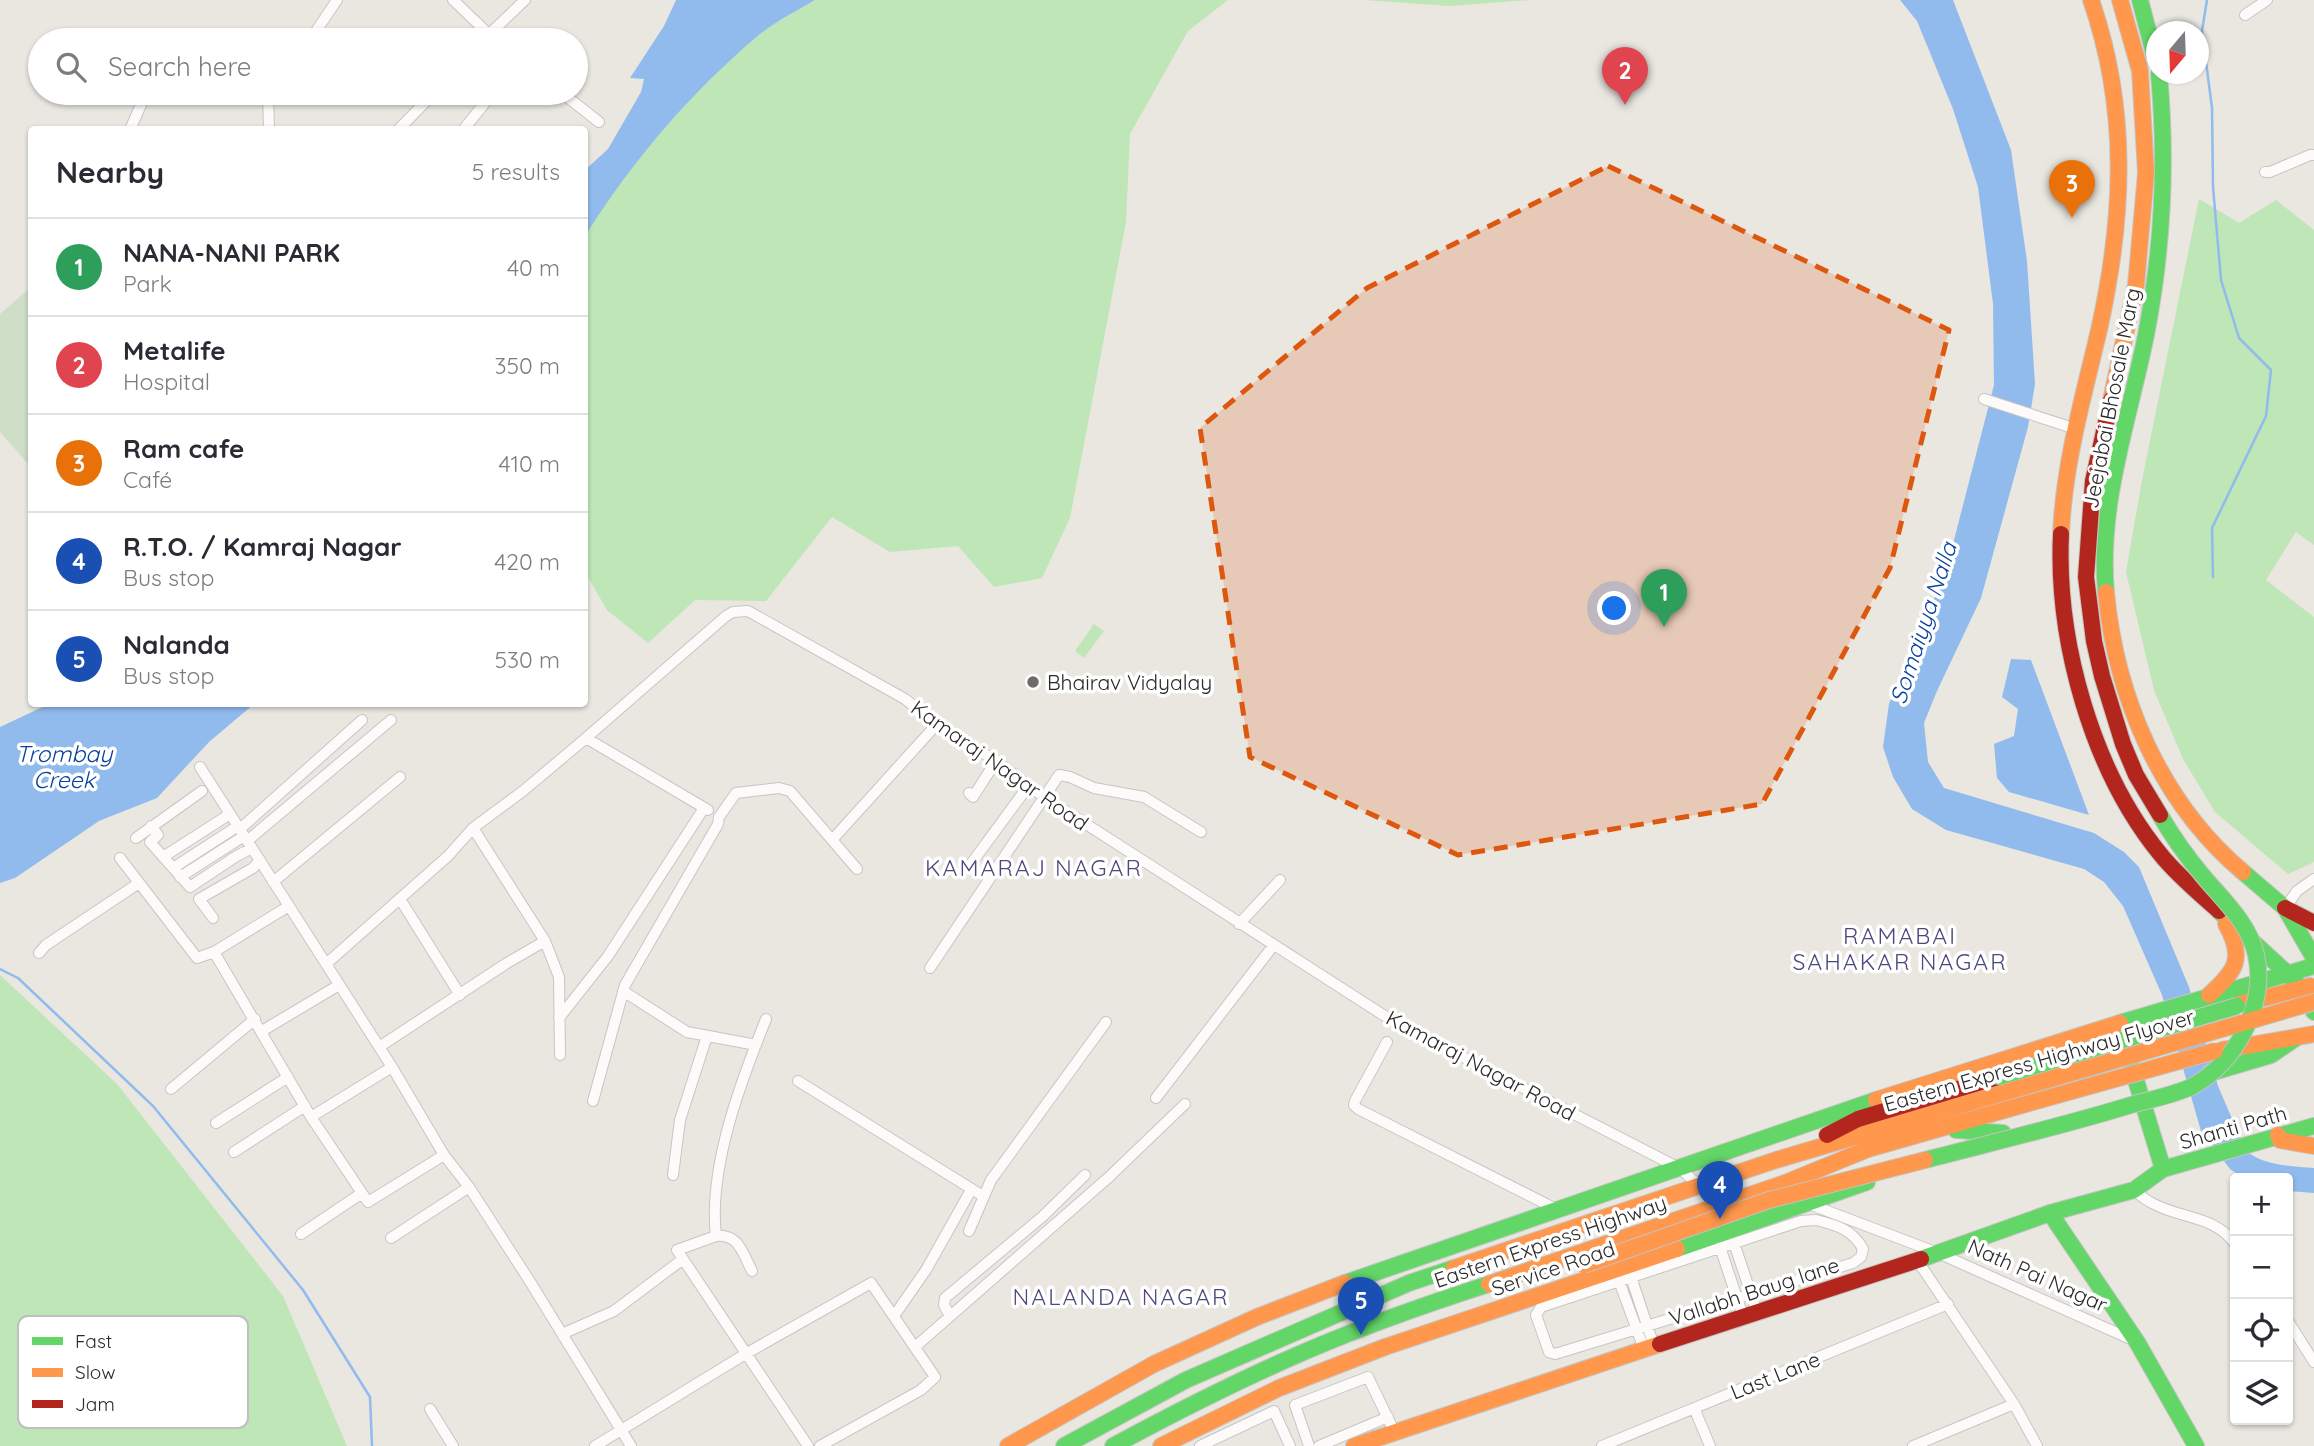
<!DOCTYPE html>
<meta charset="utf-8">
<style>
body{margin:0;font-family:Quicksand,sans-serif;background:#f7f7f7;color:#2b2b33}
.controls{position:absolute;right:21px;bottom:21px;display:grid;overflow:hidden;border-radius:7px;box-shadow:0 2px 5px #0004}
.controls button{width:63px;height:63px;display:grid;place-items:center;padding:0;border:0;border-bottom:2px solid #e1e1e2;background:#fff;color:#2b2b33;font:35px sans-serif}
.compass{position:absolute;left:2146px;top:21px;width:63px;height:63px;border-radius:50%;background:#fff;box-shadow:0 2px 5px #0004;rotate:199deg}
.you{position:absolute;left:1615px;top:609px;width:24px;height:24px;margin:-18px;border:5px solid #fff;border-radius:50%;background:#1a73e8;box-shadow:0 0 0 10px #1a73e833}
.badge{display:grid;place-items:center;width:46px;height:46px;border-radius:50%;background:#6d6c6a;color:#fff;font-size:23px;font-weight:700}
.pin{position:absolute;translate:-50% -58px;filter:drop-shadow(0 2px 4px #0008)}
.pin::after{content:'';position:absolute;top:37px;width:24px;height:21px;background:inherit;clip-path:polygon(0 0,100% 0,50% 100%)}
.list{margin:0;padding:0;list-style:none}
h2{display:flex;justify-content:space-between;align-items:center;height:91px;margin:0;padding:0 28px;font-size:30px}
h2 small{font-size:23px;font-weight:400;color:#7c7c81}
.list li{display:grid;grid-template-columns:46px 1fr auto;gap:21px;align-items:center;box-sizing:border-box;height:98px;padding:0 28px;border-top:2px solid #e1e1e2}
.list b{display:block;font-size:26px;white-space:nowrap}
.list p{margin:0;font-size:23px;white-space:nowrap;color:#7c7c81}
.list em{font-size:23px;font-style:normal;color:#7c7c81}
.icon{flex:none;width:38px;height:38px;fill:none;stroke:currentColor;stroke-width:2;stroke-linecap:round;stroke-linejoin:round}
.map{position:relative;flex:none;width:2314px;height:1446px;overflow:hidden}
.search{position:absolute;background:#fff;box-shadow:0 2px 5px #0004;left:28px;top:28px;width:560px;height:77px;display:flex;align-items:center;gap:18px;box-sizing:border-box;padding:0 24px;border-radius:38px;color:#7c7c81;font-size:26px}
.panel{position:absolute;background:#fff;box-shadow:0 2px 5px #0004;left:28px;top:126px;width:560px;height:581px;border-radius:7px}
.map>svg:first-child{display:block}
.green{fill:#bee6b7}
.cemetery{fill:#cfdec7}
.water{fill:#91bbed}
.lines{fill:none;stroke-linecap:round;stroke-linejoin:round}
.stream{stroke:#91bbed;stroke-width:2.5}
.street-casing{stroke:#c7c5c5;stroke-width:12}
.fast-casing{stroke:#c7c5c5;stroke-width:18}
.slow-casing{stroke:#c7c5c5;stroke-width:18}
.jam-casing{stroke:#c7c5c5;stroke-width:18}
.street{stroke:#fcfbfa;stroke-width:10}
.fast{stroke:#63d668;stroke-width:16}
.slow{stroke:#ff974d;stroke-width:16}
.jam{stroke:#b3261e;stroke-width:16}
.fast-bridge-casing{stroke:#c4c4c1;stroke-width:18;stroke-linecap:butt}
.slow-bridge-casing{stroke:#c4c4c1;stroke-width:18;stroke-linecap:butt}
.jam-bridge-casing{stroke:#c4c4c1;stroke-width:18;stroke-linecap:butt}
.fast-bridge{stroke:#63d668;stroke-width:16}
.slow-bridge{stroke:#ff974d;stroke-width:16}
.jam-bridge{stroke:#b3261e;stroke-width:16}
.marked{fill:#de570e;fill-opacity:0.2;stroke:#de570e;stroke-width:5;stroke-dasharray:14 9;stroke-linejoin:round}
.poi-dot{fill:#6d6c6a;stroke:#fff;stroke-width:2.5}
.labels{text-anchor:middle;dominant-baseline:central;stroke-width:7;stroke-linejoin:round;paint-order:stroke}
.street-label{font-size:21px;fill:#2a2a2a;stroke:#fff}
.poi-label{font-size:21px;fill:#2a2a2a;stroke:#fff;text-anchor:start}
.water-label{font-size:23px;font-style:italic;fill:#09419f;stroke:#fff}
.neighbourhood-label{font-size:23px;letter-spacing:2px;fill:#4e497c;stroke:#fff}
.key{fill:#fff;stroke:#bfbfbf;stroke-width:2}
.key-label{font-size:19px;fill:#2a2a2a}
</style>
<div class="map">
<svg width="2314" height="1446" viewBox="0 0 2314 1446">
<rect width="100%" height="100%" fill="#e9e7e0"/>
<path class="green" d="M816,0H1228L1188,31L1130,134L1126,222L1070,518L1042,578L994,587L958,546L890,552L832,517L766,601L695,600L648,643L607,610L585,572L584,236C632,162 692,89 761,33C777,20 798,11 816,0Z
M1364,0H1531L1449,6Z
M2199,199L2239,223L2276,200L2314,230V545L2296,532L2266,580L2314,617V862L2288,874L2215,812L2183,759L2154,690L2126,572L2142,480Z
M1094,624L1104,631L1084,658L1075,651Z
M0,975L117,1084L283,1296L347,1446H0Z"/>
<path class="cemetery" d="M31,287V467L0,432V314Z"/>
<path class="water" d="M676,0H815C797,11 776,21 760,34C692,91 632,161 585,236V170L608,149L641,92L644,79L630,78L664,26Z
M1900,0H1953L2011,150L2027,261L2035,384L2028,427L1981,598L1937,691L1924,723L1928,762L1944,788L2094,833L2124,852L2139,867L2189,987L2218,1086L2246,1151C2265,1166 2291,1166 2314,1168V1193L2288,1191V1178H2243L2230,1169L2201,1131L2162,995L2123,906L2104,882L2084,869L1946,830L1912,809L1893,777L1883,747L1889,704L1946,571L1994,385L1993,304L1978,187L1953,109L1917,21Z
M2011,659L2031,660L2089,815L2009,792L1997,778L1994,744L2014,736L2018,709L2002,697Z
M49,704H254L209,742L157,798L99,821L15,878L0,883V727Z"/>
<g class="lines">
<path class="stream" d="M2207,0L2202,31L2212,108L2213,187L2221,280L2239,338L2271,370L2266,416L2212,528L2213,577
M0,969L18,978L153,1106L303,1290L370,1397L372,1446"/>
<defs>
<path id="street" d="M453,0L495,40
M2245,15L2267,0
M310,40L337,0
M483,40L525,0
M268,93L269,130
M562,93L599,122
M130,130L146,93
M398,130L434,93
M463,130L493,93
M2265,172H2270L2310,155H2314
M1984,399L2076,429
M586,738L708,810
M200,767L392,1067L444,1155L469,1187L529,1280L631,1446
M969,793L973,797L996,761
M151,826L158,835L150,842L190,887L235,857L252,848
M473,828L523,791L586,738L726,616L733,612L748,611L905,699L937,724L996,761L1044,797L1391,1020L1679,1168L1700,1186
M240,829L362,720
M136,838L202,791
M832,840L937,724
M247,841L391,720
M163,857L230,814
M120,858L197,958L214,952
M173,868L238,826
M968,868L1029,785
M180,877L244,836
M273,882L400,777
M400,899L460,995
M289,906L214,952L311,1117L368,1202L444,1155
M2285,908L2297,891L2314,879
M213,918L199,899L253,868L260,860
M1239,924L1280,880
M39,953L46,945L139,883
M326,964L448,856L473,828L545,941L559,977L560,1055
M930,968L1059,775L1070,777L1094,788L1144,797L1201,832
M623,991L687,1032L756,1045
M559,1018L608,956L704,808
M262,1031L339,985
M1387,1042L1355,1101L1354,1105L1358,1109L1558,1210
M379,1047L507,963L545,941
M798,1081L983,1196
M171,1089L255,1019
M1156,1098L1273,946
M593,1101L625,985L718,824L719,817L736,793L779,788L790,791L857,869
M311,1117L392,1067
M216,1123L288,1077
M234,1152L305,1106
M673,1175L680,1120L707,1036
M2134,1190C2139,1194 2145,1200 2152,1203C2180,1219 2215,1215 2235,1244
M1809,1204L1938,1253L2135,1341
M1816,1220C1836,1225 1852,1229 1863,1249L1861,1257L1853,1263L1555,1354L1549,1352L1536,1315L1541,1307L1801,1221Z
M969,1231L991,1180L1106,1022
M301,1234L362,1193
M716,1236L677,1250L808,1446
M391,1238L469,1187
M1734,1243L1757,1312
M1720,1247L1743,1316
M1917,1260L2014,1404L2037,1446
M752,1271C742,1252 739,1234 716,1236C708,1168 741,1081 766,1019
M1631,1277L1654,1346
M1619,1281L1644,1349
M894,1316L926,1270L971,1190
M950,1316L944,1305L945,1298L1042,1217L1085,1175
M2288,1321L2314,1362
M562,1334L614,1311L683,1259
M915,1347L1109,1177L1185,1104
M1694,1408L1710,1446
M430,1409L453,1446
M595,1446L747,1353L871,1283L935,1377L921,1390L820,1446
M1200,1446L1274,1411L1290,1446
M1309,1446L1295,1405L1368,1377L1394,1431
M1319,1446L1388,1417
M1602,1446L1948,1304
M1913,1446L2014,1404"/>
<path id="fast" d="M2140,0L2156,61
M2106,592C2098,504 2129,420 2146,335C2163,248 2167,162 2159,74
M2243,872L2285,908L2314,958
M2219,911L2289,975L2301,988L2314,1012
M2120,1023L2314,966
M2131,1064L2163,1169
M2210,1073L2271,1055L2296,1038
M1956,1130L2003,1133
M2050,1213L2137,1342L2196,1446
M1677,1249L1867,1182
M1921,1259L2050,1213L2134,1190L2163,1169L2314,1126
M1345,1283L1876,1100
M1064,1446L1186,1380L1409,1283L1454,1268
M1113,1446C1176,1412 1239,1380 1304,1352C1364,1326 1427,1304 1489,1284"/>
<path id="slow" d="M2111,400L2136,285L2146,173L2140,71L2120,0
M2061,534C2064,464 2083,398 2099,330C2124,217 2129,110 2091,0
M2106,592C2116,698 2161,803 2243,872
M2209,995C2236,971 2245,958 2226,924
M2241,1004L2310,986
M2222,1050L2314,1034
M1876,1100L2120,1023L2123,1033
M2278,1135L2280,1140L2314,1146
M1454,1268L1776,1160L2006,1092
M1489,1284L1785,1183L1868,1149L2008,1109
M1008,1446L1154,1364L1257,1317L1345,1283
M1161,1446L1279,1388L1385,1347L1677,1249
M1354,1446L1660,1344"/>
<path id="jam" d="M2061,534C2056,641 2092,771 2161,855C2178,876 2199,893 2219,911
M2285,908L2314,923
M1827,1135L1858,1119L1998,1077
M1660,1344L1921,1259"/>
</defs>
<use href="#street" class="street-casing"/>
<use href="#fast" class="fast-casing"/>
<use href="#slow" class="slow-casing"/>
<use href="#jam" class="jam-casing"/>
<use href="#street" class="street"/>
<use href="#fast" class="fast"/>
<use href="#slow" class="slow"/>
<use href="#jam" class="jam"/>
<defs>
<path id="fast-bridge" d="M1998,1077L2237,1006
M1925,1160C1994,1142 2063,1126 2131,1105C2151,1099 2175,1095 2193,1086C2236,1062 2267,1005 2256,955C2249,923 2223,900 2203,876C2187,857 2172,836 2160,815"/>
<path id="slow-bridge" d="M2006,1092L2314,1002
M2008,1109L2215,1051
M1584,1265L1769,1200L1925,1160"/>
<path id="jam-bridge" d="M2111,400L2093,481L2086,577L2094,641L2102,676L2123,744L2136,775L2160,815"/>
</defs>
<use href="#fast-bridge" class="fast-bridge-casing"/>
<use href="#slow-bridge" class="slow-bridge-casing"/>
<use href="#jam-bridge" class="jam-bridge-casing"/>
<use href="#fast-bridge" class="fast-bridge"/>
<use href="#slow-bridge" class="slow-bridge"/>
<use href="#jam-bridge" class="jam-bridge"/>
</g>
<path class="marked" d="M1608,166L1949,330L1890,568L1762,804L1458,855L1250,757L1200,428L1367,288Z"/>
<circle class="poi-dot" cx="1033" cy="682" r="7"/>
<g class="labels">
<g class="street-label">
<text transform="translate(2111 398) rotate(-79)">Jeejabai Bhosale Marg</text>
<text transform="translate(1000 765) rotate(35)">Kamaraj Nagar Road</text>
<text transform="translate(2039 1060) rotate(-16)">Eastern Express Highway Flyover</text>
<text transform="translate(1481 1065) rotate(28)">Kamaraj Nagar Road</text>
<text transform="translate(2233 1127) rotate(-16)">Shanti Path</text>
<text transform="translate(1550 1241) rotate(-19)">Eastern Express Highway</text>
<text transform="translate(1553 1268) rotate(-19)">Service Road</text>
<text transform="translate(2038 1275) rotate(24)">Nath Pai Nagar</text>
<text transform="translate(1754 1291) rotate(-18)">Vallabh Baug lane</text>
<text transform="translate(1775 1375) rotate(-22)">Last Lane</text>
</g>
<g class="poi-label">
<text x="1047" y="682">Bhairav Vidyalay</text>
</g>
<g class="water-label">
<text transform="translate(1923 623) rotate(-72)">Somaiyya Nalla</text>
<text x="64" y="753">Trombay<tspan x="64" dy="26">Creek</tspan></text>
</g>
<g class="neighbourhood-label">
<text x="1034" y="867">KAMARAJ NAGAR</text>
<text x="1900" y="935">RAMABAI<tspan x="1900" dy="26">SAHAKAR NAGAR</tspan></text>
<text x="1121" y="1296">NALANDA NAGAR</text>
</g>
</g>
<rect x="18" y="1316" width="230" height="112" rx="10" class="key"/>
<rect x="32" y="1337" width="31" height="8" fill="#63d668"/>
<rect x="32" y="1368" width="31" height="9" fill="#ff974d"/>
<rect x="32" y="1400" width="31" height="8" fill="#b3261e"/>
<g class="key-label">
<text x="75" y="1348">Fast</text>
<text x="75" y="1379">Slow</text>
<text x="75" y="1411">Jam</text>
</g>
</svg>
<div class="controls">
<button>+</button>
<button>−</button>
<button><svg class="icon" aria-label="locate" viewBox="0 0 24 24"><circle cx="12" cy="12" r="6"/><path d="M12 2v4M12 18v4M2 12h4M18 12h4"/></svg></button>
<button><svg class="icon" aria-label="layers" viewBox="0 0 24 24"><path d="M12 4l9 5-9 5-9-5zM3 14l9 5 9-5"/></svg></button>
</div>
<svg class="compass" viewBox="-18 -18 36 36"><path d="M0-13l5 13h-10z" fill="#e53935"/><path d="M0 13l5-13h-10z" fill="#7c7c81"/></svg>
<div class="you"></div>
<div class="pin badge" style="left:1664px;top:627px;background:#2e9e5b">1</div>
<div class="pin badge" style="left:1625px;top:105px;background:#e0444e">2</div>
<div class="pin badge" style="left:2072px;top:218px;background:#e8710a">3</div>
<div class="pin badge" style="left:1720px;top:1219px;background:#1a4fb4">4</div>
<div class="pin badge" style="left:1361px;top:1335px;background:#1a4fb4">5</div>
<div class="search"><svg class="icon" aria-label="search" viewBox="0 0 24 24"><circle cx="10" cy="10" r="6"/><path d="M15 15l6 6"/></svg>Search here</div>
<section class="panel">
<h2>Nearby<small>5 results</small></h2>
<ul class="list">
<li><span class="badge" style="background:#2e9e5b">1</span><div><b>NANA-NANI PARK</b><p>Park</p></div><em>40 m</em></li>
<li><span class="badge" style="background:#e0444e">2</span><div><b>Metalife</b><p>Hospital</p></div><em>350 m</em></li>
<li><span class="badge" style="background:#e8710a">3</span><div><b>Ram cafe</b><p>Café</p></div><em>410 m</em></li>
<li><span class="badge" style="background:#1a4fb4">4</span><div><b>R.T.O. / Kamraj Nagar</b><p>Bus stop</p></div><em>420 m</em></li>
<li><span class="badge" style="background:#1a4fb4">5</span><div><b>Nalanda</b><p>Bus stop</p></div><em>530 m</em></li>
</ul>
</section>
</div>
